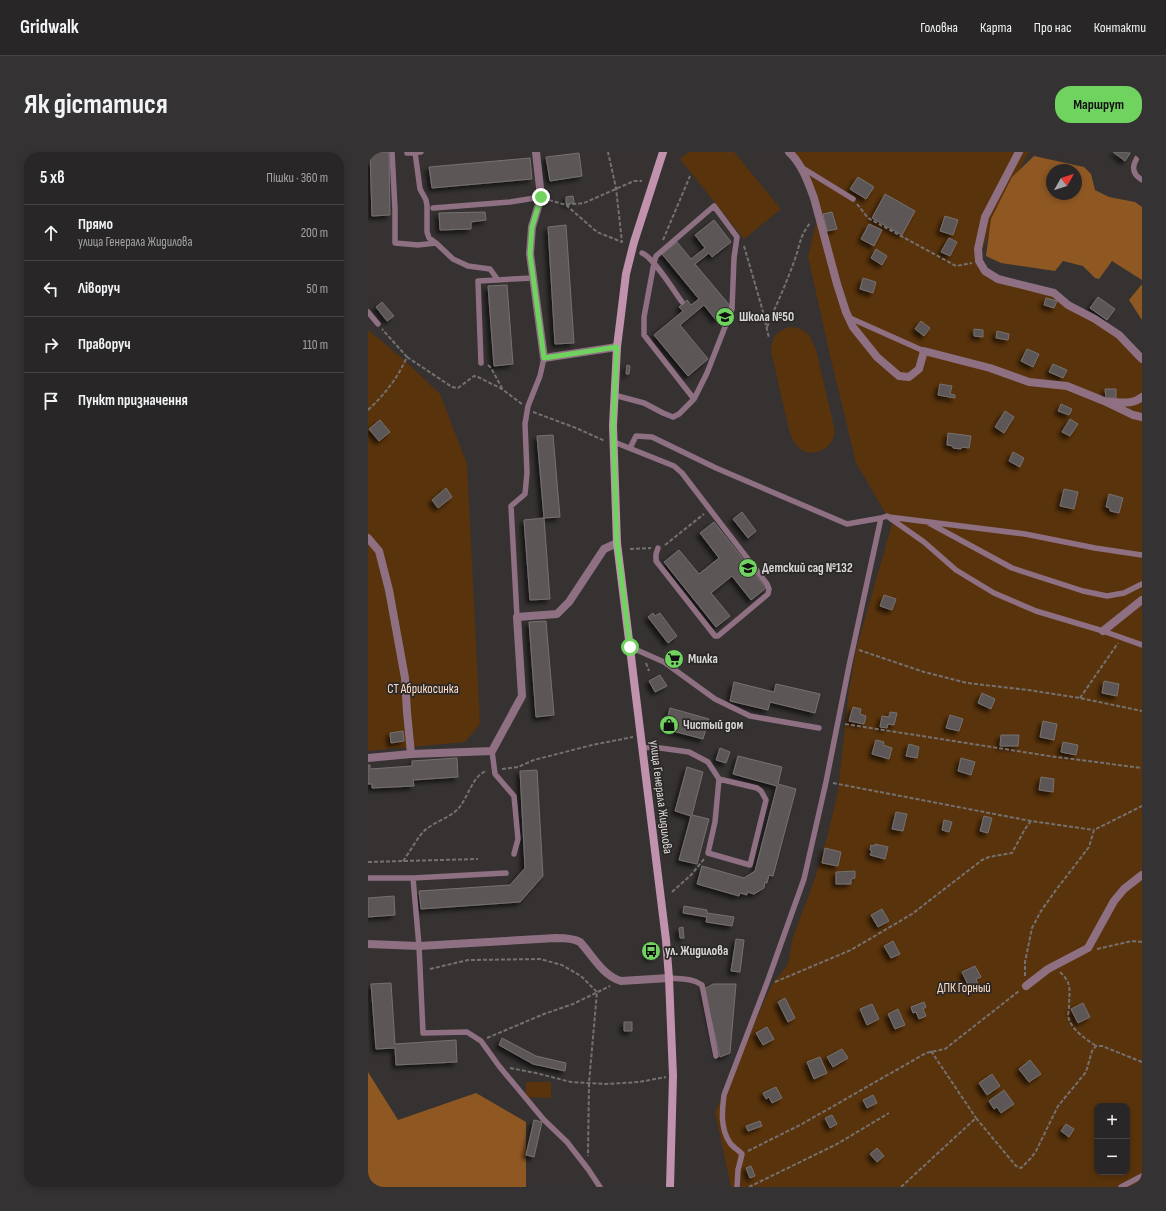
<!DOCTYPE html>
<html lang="uk">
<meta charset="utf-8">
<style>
body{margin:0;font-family:"Sofia Sans Condensed",sans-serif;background:#343232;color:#f1f3f6}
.controls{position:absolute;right:12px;bottom:12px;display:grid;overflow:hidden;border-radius:8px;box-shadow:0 2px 6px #0003}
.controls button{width:36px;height:36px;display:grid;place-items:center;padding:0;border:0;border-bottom:1px solid #444343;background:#282626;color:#f1f3f6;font:20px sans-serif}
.compass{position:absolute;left:678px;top:12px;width:36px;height:36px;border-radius:50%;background:#282626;box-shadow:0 2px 6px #0003;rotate:51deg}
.stop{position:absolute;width:12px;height:12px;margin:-9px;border:3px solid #70d35f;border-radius:50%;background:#fff}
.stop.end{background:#70d35f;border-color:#fff;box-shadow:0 1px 4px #0008}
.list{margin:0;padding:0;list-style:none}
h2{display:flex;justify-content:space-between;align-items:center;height:52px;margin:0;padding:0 16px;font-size:17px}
h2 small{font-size:13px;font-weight:400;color:#a5a5a7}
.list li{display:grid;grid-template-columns:26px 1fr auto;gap:12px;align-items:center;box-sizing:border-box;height:56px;padding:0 16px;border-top:1px solid #444343}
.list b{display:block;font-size:15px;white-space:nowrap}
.list p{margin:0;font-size:13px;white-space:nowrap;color:#a5a5a7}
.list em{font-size:13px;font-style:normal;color:#a5a5a7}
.icon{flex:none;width:22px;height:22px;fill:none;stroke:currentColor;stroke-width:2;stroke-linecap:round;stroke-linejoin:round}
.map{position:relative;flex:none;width:774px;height:1035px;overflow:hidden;border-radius:16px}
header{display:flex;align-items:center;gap:24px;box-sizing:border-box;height:56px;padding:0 20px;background:#282626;border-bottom:1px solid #444343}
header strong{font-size:19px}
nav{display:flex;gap:22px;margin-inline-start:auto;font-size:14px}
.intro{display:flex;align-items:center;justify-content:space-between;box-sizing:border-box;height:96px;padding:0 24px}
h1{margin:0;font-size:28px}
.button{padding:10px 18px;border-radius:16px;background:#70d35f;color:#111;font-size:14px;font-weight:700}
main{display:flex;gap:24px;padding:0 24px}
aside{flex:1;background:#282626;border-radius:16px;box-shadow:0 2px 6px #0003}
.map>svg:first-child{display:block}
.green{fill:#59330b;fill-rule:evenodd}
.forest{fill:#8f5823;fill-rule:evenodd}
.building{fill:#5c5756;stroke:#767170;filter:url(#shadow)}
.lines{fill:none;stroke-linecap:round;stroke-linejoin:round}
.path{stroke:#757171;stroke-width:2;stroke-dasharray:4 2;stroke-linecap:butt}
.lane{stroke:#8e7082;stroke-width:5.5}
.street{stroke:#8e7082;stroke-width:8}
.secondary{stroke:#c192ae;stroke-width:8}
.route{stroke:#70d35f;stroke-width:5}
.labels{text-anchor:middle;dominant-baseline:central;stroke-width:3.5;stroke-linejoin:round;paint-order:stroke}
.poi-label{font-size:13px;font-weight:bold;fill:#dad8d8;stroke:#2c2828;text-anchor:start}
.park-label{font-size:13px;fill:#feddc2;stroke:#2c2828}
.street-label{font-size:13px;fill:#dad8d8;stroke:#2c2828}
</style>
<header>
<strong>Gridwalk</strong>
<nav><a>Головна</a><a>Карта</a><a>Про нас</a><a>Контакти</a></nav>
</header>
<div class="intro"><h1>Як дістатися</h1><a class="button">Маршрут</a></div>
<main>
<aside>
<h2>5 хв<small>Пішки · 360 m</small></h2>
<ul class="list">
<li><svg class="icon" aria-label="ahead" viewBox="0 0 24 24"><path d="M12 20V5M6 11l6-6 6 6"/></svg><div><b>Прямо</b><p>улица Генерала Жидилова</p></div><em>200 m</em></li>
<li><svg class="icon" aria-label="left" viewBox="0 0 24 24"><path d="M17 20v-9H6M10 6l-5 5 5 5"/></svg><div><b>Ліворуч</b></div><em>50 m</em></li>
<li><svg class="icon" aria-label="right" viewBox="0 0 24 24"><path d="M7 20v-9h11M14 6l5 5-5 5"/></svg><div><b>Праворуч</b></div><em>110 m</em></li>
<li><svg class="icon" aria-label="arrive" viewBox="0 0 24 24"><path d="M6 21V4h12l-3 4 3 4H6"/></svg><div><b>Пункт призначення</b></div></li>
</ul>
</aside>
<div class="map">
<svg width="774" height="1035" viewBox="0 0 774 1035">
<defs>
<filter id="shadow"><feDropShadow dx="-3.5" dy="3.5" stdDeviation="2" flood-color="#0009"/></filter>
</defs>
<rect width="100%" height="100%" fill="#363232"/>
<path class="green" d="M321,0H366L413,57L376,87L312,7Z
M426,0H661L632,53L615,97L613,107L617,116L630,126L688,140L774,203V1029L762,1035H363L347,960L404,832L420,812L425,785L445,732L459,686L470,639L481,538L488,498L524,372L488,311L462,203L440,105L452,55L437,14ZM729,954H759V1020H729Z
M420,175C438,176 441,181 448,198L466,275C466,278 467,282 466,284C462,299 441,307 430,295C425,290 423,285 421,278L403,199C405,184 406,182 420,175Z
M0,178L35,207L72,242L99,312L112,572L97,590L0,599Z
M158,930H183V946L158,945Z"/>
<path class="forest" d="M666,4L716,15L723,22L727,38L741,45L767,50L774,55V128L744,109L731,127L727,126L715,114L695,109L687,119L633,111L618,104L623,67L644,25ZM684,18H708V42H684Z
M774,132V168L761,148Z
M0,920L30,968L108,941L158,970V1035H0Z"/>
<path class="building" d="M2,0H21L22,63L4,64Z
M745,0H763L757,9Z
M211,1L214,24L182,29L178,5Z
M162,6L164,27L64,36L61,15Z
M490,25L506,35L498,47L482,37Z
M517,42L547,59L534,83L504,66Z
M205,44L206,51L198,52V45Z
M117,60L118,68L103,70V77L72,78L71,61Z
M464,60L469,77L459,79L455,62Z
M577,64L590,68L585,83L572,79Z
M346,68L363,90L344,105L341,101L327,112L363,155L348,168L336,153L312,173L340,207L320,224L286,183L315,159L311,155L319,148L323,153L331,147L294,102L309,90L323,107L337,96L327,83Z
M501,72L514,78L506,94L493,87Z
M198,73L206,191L187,192L180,75Z
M581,86L589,90L582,104L573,100Z
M508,97L519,104L514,113L503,106Z
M495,126L508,130L505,141L492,137Z
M139,133L145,212L126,214L120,134Z
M730,145L747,157L739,168L722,156Z
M678,146L689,149L686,156L676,153Z
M14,150L26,164L19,169L8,155Z
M553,169L562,176L556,184L547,177Z
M606,177L615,178V185L606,184Z
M629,179L641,182L640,188L628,186Z
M659,197L671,202L665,215L653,209Z
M685,212L699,218L695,226L681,220Z
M259,213L262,214L261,222H258Z
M572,232L584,234L582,242L587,243V246L570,243Z
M737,237H748V246H738Z
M693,252L704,257L701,263L690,259Z
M637,259L646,265L636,281L627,275Z
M702,267L710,272L702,284L694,280Z
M12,268L22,280L11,289L1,277Z
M580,281L603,284L601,296L594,295L593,297L585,296V294L579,293Z
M185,283L192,365L176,366L169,284Z
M645,300L656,306L652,315L641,309Z
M78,336L84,345L70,356L64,348Z
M696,337L710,340L706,357L692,354Z
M741,342L755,346L751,361L742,359V356L738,355Z
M374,360L388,379L380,386L365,367Z
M176,366L182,447L162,448L156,368Z
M346,370L398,436L383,448L364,424L343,441L362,464L348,475L296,410L311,398L331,422L351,406L332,381Z
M516,443L528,447L524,458L512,454Z
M285,461L287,464L292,461L309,484L300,491L280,465Z
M178,469L186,563L168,565L161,470Z
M306,503L311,507L307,512L302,508Z
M292,523L299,534L287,540L281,529Z
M736,529L751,532L749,544L734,541Z
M366,530L406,540L408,532L452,542L447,561L402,550L400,558L362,549Z
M614,541L627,547L623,557L610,551Z
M485,555L493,557L492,562L498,564L496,572L481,569Z
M302,556L341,567L335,587L297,577Z
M522,560L529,561L526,573L520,572L519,576L512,575L514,564L521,565Z
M582,563L595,567L591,579L578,576Z
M675,569L689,572L686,588L672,585Z
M35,579L36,589L23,591L22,581Z
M633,583H651L650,594H632Z
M508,588L516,590L515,593L524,596L521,607L504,602Z
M695,590L710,593L708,603L693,600Z
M541,592L551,595L549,606L538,604Z
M352,596L362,600L358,611L348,608Z
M370,604L414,615L410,632L428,637L405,724L401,723L399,731L397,730L396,736L386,742L379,740V743L372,741L371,744L329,732L334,714L376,726L387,719L409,634L365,622Z
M89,606L90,625L45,628L46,634L4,636V632H0V613H2V617L44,614V609Z
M593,606L607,610L603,623L590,619Z
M319,615L335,620L324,663L341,667L329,712L311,708L323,664L307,659Z
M169,618L175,724L152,750L53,757L51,739L142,733L157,716L152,619Z
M673,625L686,627L685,640L671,638Z
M528,660L539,662L535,679L524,677Z
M616,664L624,666L620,681L612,679Z
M576,668L584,670L581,680L574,678Z
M507,692L520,695L517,707L502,703L504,699L502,698L503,693L507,694Z
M457,696L473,700L470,714L454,711Z
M487,719V726L483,727V732H468V720Z
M26,744L27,763L0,765V746Z
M316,754L339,758V761L366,765L364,774L338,770L339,765L315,761Z
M514,757L521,769L510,775L503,763Z
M315,775L316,786H312L311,776Z
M368,787L376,788L372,820L363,819Z
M525,789L532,802L523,806L516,794Z
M287,791L288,805L280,806L279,792Z
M607,814L613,825L608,827L611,834L602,837L594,820Z
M23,831L27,892L88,888L89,910L28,913L27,896L8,897L3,832Z
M345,832H368L362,901L352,905L336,837Z
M417,846L427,866L420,870L410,850Z
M556,850L558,855L555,857L558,864L551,867L548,860L545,861L543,855Z
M715,851L722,865L710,871L703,857Z
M504,852L511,867L499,873L492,857Z
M530,857L537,873L527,877L520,862Z
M256,870H264V879H256Z
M399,875L406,887L395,893L388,881Z
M134,886L168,904L198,911L197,919L165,912L131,893Z
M474,897L480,906L465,915L459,905Z
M452,905L459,921L446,927L439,910Z
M662,908L673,922L661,930L651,917Z
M624,922L632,934L619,943L611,931Z
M408,935L414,946L404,951L401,945L398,947L395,941Z
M636,938L646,952L633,961L629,955L626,957L621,949Z
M505,943L509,951L499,956L495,948Z
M464,963L469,972L462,976L457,966Z
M166,968L174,970L166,1005L158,1003Z
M392,969L394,974L380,979L378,974Z
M698,972L706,977L701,985L693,979Z
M509,996L516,1004L509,1010L502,1002Z
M383,1014L387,1024L382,1026L378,1016Z"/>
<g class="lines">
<path class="path" d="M181,48L198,53L216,51L266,29H274
M489,52L500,66L588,114L604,111
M198,53L229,80L254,90L248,36L240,0
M295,88L322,24
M376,94L394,156L401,186
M399,175C409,151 420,128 428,104C433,88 432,84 443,70
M39,205L84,235L90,236L106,224L110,225L134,237L154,252
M120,213L123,216L134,236
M0,258C17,242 29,227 39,205L14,177
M165,260L208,276L237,289
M297,393L336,362
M262,397L283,396
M491,498L556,520L599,531L660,538L712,546L774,559
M278,511L281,519
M712,546L750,491
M477,572L681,604L774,616
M134,617L150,615L166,608L224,593L265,585
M465,631L663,669L726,678
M35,709C41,701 50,685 56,679C66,670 81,666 90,657C100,646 105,622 119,619
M0,710L110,707
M304,740L323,723L336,707
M729,797L764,789L774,790
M62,817L100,808L172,807L194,813L213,824L229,840L221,931L220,1004
M692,820C705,832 701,839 701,855C701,858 700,862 700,864C703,878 718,887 728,894
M657,824V810L664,776L673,759L688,738L721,695L726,678L774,654
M407,830L483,798L544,762L614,708L621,705L644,701L657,677L663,669
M119,886L176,862L205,852L242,834
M563,899L608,966
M142,916L168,921L203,930L238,932L271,930L298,925
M380,999L434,972L558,901L577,897L651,839
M381,1035L469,992L521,961
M533,1035L608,966L648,1014L653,1016L663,1006L668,999L690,954L718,920L724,899L728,894H734L774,910"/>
<path class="lane" d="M24,0L27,57V91L50,93L68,91L85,107L100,114L122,117L130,128
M47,0L52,37L58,48L59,54V80L61,86L68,91
M773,0C765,11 761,20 774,28
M39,1L53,0
M433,15L485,47
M65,56L142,50L173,45
M274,101C285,105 306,139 314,150
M0,160L10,172
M482,166L556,199
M113,211L110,129L165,126
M246,243L276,251L295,261L305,265L311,262L326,247L276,183V165L286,111L288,104L346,54L369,85L366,106L364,157L339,221L326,247
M246,290L306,314L314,321L399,432L401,437L400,442L350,484H347L288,409V402L290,396
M262,296L268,284L284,285L348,316L479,372L513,366
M521,365L657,382L727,396L774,403
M561,371L644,416L715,439L739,444L756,441L774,432
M149,465L143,354L157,342L159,321L157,272L160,254L172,224L176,206
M262,495L296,510L347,547L382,564L451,576
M275,596L285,595L321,600L340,610L351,627L347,670L340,701L382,713L398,648L393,639L389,636L351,627
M124,599L127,622L146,644L150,687L146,702
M0,726H45L138,721
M45,726L51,794L55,881L99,880L113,889L131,914L176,968L199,990L220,1017L232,1035
M301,826C313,827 324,826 334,833L348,904
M369,1035L370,1018L374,1002C370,998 365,995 362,991C352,976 354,959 356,943L400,828L436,727L458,630L481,514L513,366L519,364L556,390L588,418L626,441L668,459L735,479L774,493
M753,1035L774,1024"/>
<path class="street" d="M168,0L173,45L164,75L162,102L176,206L249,195
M421,0C434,12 440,30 446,46L469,132L478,160L485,175L509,205L531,224L541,225L551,217L556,199L622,216L661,230L699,234L736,249L765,263L774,265
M651,0L617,65L610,97L611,109L617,119L630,127L686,141L700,153L727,167L751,183L774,207
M741,250C752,250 765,253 774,245
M0,386L11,399L21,438L37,526L39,560L43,602
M735,479L774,448
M0,606L43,602L124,599L154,544L149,465L189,462L201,450L236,397L249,391
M0,792L51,794L188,786C196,786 205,786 212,790C225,804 234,823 253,829L301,826
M658,834L680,817L720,796L746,749L756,737L774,723"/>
<path class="secondary" d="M295,0L266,90L258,122L249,195L245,274L249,391L298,788L301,826L305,924L302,1035"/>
</g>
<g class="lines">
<path class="route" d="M173,45L164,75L162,102L176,206L249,195L245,274L249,391L262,495"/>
</g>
<defs>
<symbol id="school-disc" viewBox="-11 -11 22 22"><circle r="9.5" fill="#70d35f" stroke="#2c2828"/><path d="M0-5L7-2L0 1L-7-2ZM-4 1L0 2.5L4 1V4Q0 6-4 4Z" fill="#111"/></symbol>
<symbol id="supermarket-disc" viewBox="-11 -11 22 22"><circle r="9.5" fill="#70d35f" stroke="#2c2828"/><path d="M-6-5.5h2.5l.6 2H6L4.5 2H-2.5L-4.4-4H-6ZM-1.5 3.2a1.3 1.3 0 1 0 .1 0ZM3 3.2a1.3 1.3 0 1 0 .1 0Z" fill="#111"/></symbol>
<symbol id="shop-disc" viewBox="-11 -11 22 22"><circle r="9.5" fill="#70d35f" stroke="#2c2828"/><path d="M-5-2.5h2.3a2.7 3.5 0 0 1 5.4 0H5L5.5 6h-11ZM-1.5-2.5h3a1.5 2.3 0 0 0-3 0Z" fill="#111"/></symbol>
<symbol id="bus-disc" viewBox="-11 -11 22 22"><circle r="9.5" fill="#70d35f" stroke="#2c2828"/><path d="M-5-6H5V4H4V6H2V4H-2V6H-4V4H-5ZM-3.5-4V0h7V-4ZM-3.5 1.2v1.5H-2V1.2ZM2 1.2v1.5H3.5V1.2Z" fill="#111"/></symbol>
</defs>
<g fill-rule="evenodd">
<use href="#school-disc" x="346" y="154" width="22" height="22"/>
<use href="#school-disc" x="369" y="405" width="22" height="22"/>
<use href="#supermarket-disc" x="295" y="496" width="22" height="22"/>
<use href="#shop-disc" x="290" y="562" width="22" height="22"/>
<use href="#bus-disc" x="272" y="788" width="22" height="22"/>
</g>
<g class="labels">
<g class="poi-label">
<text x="371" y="165">Школа №50</text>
<text x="394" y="416">Детский сад №132</text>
<text x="320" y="507">Милка</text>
<text x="315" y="573">Чистый дом</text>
<text x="297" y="799">ул. Жидилова</text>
</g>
<g class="park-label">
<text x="55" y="537">СТ Абрикосинка</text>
<text x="596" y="836">ДПК Горный</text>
</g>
<g class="street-label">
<text transform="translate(293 645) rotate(83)">улица Генерала Жидилова</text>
</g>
</g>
</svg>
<div class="controls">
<button>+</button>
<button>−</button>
</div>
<svg class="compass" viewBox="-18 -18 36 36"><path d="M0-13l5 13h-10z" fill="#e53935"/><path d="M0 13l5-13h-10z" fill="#a5a5a7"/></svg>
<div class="stop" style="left:262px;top:495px"></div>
<div class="stop end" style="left:173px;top:45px"></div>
</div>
</main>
